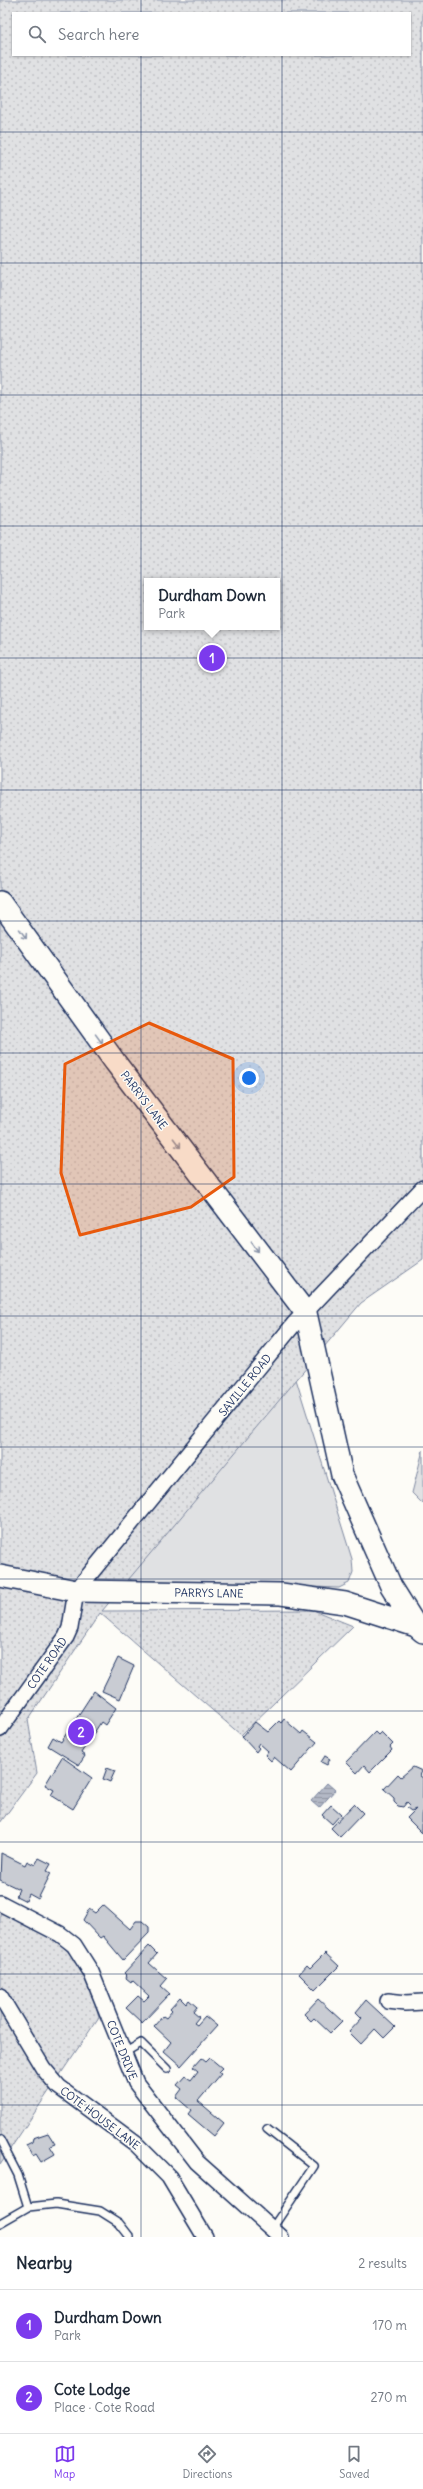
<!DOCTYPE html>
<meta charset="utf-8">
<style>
body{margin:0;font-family:Delius,sans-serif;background:#f2f2f3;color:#1f2937}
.you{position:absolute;left:249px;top:1078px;width:14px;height:14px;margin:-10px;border:3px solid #fff;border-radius:50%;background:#1a73e8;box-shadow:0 0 0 6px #1a73e833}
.badge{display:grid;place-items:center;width:26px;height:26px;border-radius:50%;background:#7c3aed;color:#fff;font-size:13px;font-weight:700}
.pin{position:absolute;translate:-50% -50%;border:2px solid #fff;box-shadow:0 1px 4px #0006}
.popup{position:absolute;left:144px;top:578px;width:136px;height:52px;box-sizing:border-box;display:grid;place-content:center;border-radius:0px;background:#fff;filter:drop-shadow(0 1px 3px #0005);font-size:13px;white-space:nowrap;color:#747a83}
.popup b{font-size:15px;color:#1f2937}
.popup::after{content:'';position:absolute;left:50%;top:100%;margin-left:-8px;border:8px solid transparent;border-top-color:#fff}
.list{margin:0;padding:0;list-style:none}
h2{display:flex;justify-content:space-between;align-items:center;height:52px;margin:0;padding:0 16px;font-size:17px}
h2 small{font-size:13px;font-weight:400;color:#747a83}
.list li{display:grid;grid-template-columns:26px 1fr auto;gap:12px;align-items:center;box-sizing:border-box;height:72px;padding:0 16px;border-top:1px solid #e0e1e3}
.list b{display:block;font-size:15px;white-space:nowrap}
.list p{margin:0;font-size:13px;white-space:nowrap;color:#747a83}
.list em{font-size:13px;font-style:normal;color:#747a83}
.icon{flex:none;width:22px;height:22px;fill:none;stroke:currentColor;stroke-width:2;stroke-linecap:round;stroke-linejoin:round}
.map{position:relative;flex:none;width:423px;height:2237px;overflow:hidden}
.search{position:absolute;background:#fff;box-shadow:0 1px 3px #0004;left:12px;right:12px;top:12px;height:44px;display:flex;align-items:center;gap:10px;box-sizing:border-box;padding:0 14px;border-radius:0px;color:#747a83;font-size:15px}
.sheet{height:196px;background:#fff}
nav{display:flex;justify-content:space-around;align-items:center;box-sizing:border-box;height:56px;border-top:1px solid #e0e1e3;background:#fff;font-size:11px;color:#747a83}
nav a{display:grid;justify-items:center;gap:2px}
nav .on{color:#7c3aed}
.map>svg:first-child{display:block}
.grass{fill:#e0e1e3;stroke:#7e88a0}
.park{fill:url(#park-dots);stroke:#7e88a0;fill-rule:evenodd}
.water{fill:url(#water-rules);stroke:#76819c}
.building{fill:#c9ccd3;stroke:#1b2f5e}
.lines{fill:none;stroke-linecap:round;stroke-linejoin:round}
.service-casing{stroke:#1b2f5e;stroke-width:10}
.minor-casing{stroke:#1b2f5e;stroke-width:18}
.secondary-casing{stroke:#1b2f5e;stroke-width:24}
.service{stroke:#fdfcf7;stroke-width:7}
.minor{stroke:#fdfcf7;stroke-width:15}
.secondary{stroke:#fdfcf7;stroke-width:21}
.oneway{stroke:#8c96aa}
.marked{fill:#e8590c;fill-opacity:0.2;stroke:#e8590c;stroke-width:3;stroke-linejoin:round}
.grid{fill:none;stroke:#1b2f5e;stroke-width:1;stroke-opacity:0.55}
.labels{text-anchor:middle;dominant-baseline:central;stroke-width:3;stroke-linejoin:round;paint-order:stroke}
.street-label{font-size:11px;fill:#1b2f5e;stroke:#fdfcf7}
</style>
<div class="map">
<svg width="423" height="2237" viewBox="0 0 423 2237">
<defs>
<pattern id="park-dots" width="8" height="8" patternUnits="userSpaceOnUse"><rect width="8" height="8" fill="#e0e1e3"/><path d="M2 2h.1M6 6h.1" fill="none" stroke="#c0c1c5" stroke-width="1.8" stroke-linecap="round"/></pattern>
<pattern id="water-rules" width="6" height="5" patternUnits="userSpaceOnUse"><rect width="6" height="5" fill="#b3b8c5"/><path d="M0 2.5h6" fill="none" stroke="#9196a3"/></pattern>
</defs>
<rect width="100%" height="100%" fill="#fdfcf7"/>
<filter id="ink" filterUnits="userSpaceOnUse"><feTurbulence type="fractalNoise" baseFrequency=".025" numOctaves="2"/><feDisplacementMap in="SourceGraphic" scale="8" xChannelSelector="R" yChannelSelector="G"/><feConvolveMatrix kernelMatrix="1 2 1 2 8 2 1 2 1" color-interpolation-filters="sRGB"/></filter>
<g filter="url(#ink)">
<path class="grass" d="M295,1376L352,1559L353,1572L349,1583L339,1588L132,1580L117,1575Z
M423,1450V1504L412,1493Z"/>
<path class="park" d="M0,0H423V1260L361,1303L102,1611L313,1610L353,1626L241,1735L100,1613L28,1720L37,1773L0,1823ZM13,13H410V55H13ZM147,581H277V627H147Z
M0,1910C33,1926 69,1942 86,1976C93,1988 95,2004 99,2017L0,2164Z"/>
<path class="water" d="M327,1783L335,1790L319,1808L311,1801Z"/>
<path class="building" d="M118,1658L134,1666L120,1699L102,1691Z
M94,1691L116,1708L105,1725L101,1722L81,1753L85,1756L79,1765L48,1746L53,1737L61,1742Z
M284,1719L301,1734L303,1731L317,1742L291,1772L274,1757L271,1761L265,1755L268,1751L259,1743L257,1746L259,1748L256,1752L242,1737L255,1722L268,1732L279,1721L281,1723Z
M375,1732L378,1735L381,1732L393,1744L390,1747L392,1750L370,1772L364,1765L357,1773L346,1762Z
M325,1756L330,1759L327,1765L321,1762Z
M62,1757L92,1778L73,1809L51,1795L54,1790L45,1785Z
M413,1767L422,1771L420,1776L423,1778L422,1833L407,1818L416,1809L411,1811L407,1808L410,1805L407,1802L403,1807L398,1806L394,1802V1798L384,1789L398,1774L401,1777Z
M107,1768L115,1771L110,1782L103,1779Z
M354,1804L363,1813L340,1837L331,1828Z
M331,1805L341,1814L332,1824L322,1815Z
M1,1853L25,1865L27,1861L35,1865L39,1858L51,1864L47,1871L51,1873L38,1899L29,1894L26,1901L16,1896L19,1889L0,1880Z
M103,1905L130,1929L136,1921H142L149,1927V1933L123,1960L103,1936L100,1938L83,1920L89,1909L95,1913Z
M149,1946L157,1954L149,1963L167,1979L161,1986L170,1994L142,2023L126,2008L138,1996L144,2001L149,1996L132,1980L131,1982L126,1978L127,1976L124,1973Z
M325,1953L339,1966L315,1990L299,1974L307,1965L310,1968Z
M180,1998L186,2004L189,2000L197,2007L193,2012L199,2017L194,2023L197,2025L205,2016L217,2026L181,2066L164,2051L171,2042L154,2026L163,2016L166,2018L172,2011L170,2009Z
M318,1999L342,2021L330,2033L314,2018L311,2021L304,2014Z
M366,2000L395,2027L384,2038L375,2029L361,2044L349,2032L362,2018L356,2012Z
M201,2058L206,2062L210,2058L222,2068L218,2072L221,2074L198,2101L224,2123L214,2136L188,2114L191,2110L176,2097L182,2089L177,2085L185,2076L191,2080L198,2071L193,2067Z
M48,2133L55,2144L50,2146L55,2154L41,2162L36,2154L33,2156L26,2145L32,2142L33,2138Z"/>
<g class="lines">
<defs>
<path id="service" d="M124,2053L141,2043L167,2069
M267,2129L314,2166L271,2230
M0,2140L18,2175L28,2207
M0,2223L28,2207L56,2204L100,2211L119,2223L130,2237"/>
<path id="minor" d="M0,1729L66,1637L70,1628L76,1591L294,1324L423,1188
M0,1903L60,1934L74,1945L91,1972L136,2083L197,2162L281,2237
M0,1996L43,2068L59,2087L136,2144L169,2177L205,2237
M388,2001L406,2003L423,2002"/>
<path id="secondary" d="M0,902L115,1062L306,1313L342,1475L391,1586L416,1626L423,1632
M0,1576L76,1591L281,1594L345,1603L416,1626"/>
</defs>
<use href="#service" class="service-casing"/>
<use href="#minor" class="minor-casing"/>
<use href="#secondary" class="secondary-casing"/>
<use href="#service" class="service"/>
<use href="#minor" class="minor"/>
<use href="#secondary" class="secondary"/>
</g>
<defs><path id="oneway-shaft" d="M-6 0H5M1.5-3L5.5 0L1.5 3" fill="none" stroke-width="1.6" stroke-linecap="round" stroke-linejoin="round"/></defs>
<g class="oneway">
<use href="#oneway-shaft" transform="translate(23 934) rotate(54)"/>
<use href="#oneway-shaft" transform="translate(99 1039) rotate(54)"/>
<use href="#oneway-shaft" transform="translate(177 1143) rotate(53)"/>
<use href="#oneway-shaft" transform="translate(255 1247) rotate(53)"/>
</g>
</g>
<path class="marked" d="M149,1023L233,1059L234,1177L191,1207L80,1235L61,1173L65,1064Z"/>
<path class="grid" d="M141,0V13M282,0V13M141,55V2237M282,55V2237M0,132H423M0,263H423M0,395H423M0,526H423M0,658H423M0,790H423M0,921H423M0,1053H423M0,1184H423M0,1316H423M0,1447H423M0,1579H423M0,1711H423M0,1842H423M0,1974H423M0,2105H423"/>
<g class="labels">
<g class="street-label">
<text transform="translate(144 1100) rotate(53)">PARRYS LANE</text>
<text transform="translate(245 1385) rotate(-51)">SAVILLE ROAD</text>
<text transform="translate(209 1593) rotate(1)">PARRYS LANE</text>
<text transform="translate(47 1663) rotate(-55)">COTE ROAD</text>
<text transform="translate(122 2050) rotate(68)">COTE DRIVE</text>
<text transform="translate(100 2118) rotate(37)">COTE HOUSE LANE</text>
</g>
</g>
</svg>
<div class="you"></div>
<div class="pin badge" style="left:212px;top:658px">1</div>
<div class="popup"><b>Durdham Down</b>Park</div>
<div class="pin badge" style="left:81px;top:1732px">2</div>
<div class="search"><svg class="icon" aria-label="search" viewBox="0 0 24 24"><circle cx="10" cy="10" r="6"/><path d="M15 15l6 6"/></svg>Search here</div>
</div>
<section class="sheet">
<h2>Nearby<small>2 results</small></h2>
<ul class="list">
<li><span class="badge">1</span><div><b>Durdham Down</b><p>Park</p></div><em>170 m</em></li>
<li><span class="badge">2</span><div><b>Cote Lodge</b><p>Place · Cote Road</p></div><em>270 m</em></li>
</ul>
</section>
<nav>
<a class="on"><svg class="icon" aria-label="map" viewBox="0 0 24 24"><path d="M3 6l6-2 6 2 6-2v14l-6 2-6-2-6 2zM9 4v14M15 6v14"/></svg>Map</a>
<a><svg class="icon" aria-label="directions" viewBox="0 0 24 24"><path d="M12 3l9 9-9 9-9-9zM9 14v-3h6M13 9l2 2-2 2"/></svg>Directions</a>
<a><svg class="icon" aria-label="saved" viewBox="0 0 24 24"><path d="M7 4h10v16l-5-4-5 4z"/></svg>Saved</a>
</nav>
